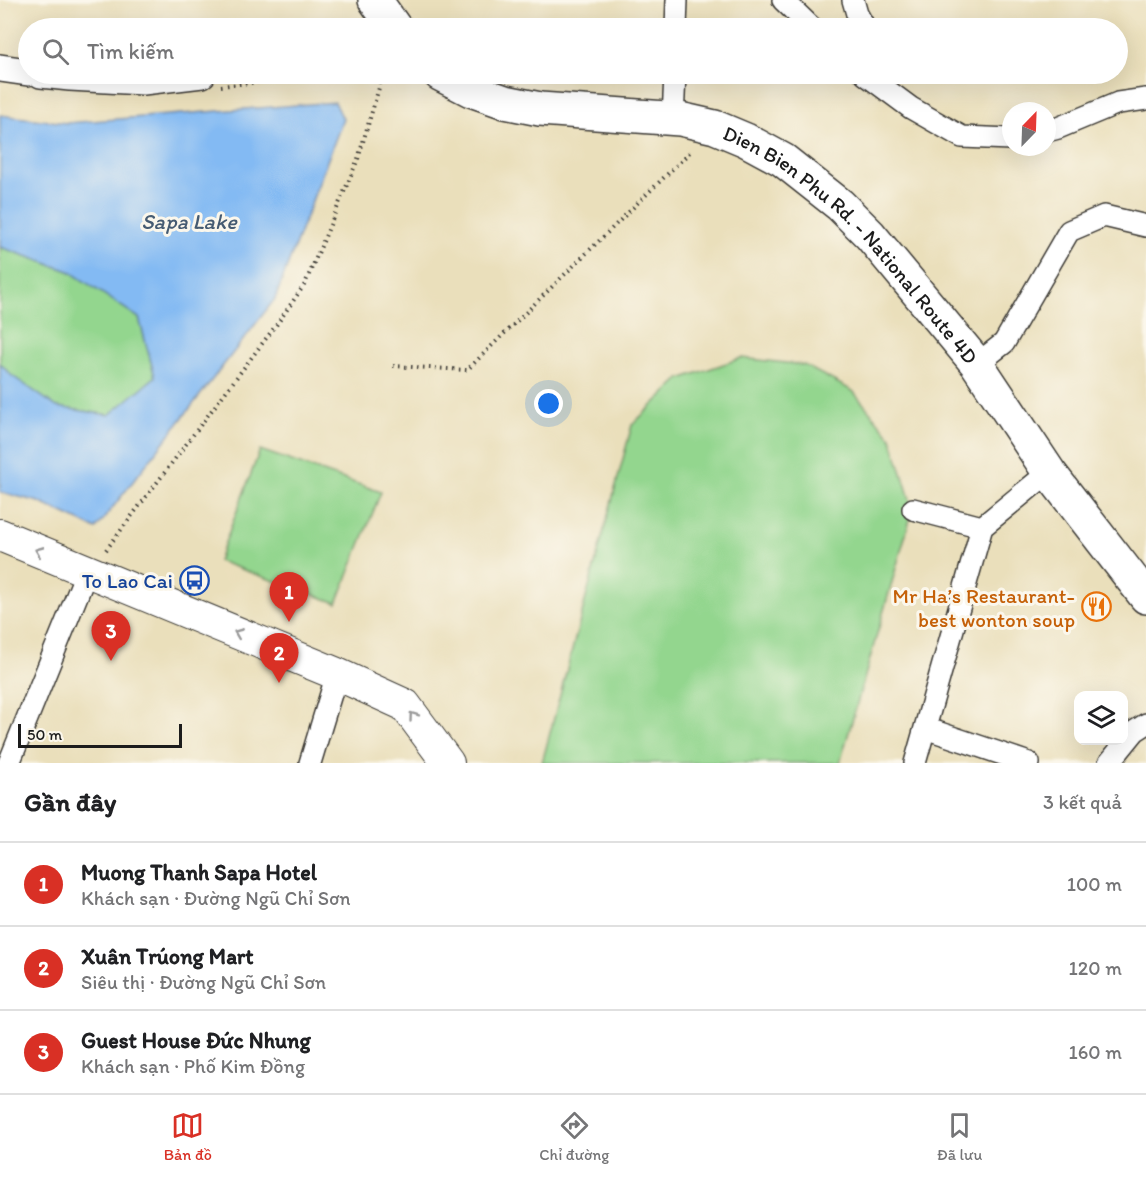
<!DOCTYPE html>
<html lang="vi">
<meta charset="utf-8">
<style>
body{margin:0;font-family:Itim,sans-serif;background:#f2f2f2;color:#202124}
.controls{position:absolute;right:18px;bottom:18px;display:grid;overflow:hidden;border-radius:12px;box-shadow:0 6px 24px #0002}
.controls button{width:54px;height:54px;display:grid;place-items:center;padding:0;border:0;border-bottom:2px solid #e0e0e0;background:#fff;color:#202124;font:30px sans-serif}
.compass{position:absolute;left:1002px;top:102px;width:54px;height:54px;border-radius:50%;background:#fff;box-shadow:0 6px 24px #0002;rotate:23deg}
.scale{position:absolute;left:18px;bottom:15px;width:164px;box-sizing:border-box;padding-left:6px;border:3px solid #1c1c1c;border-top:0;font-size:16px;line-height:21px;white-space:nowrap;color:#1c1c1c;-webkit-text-stroke:4px #fbf7ec;paint-order:stroke}
.you{position:absolute;left:549px;top:404px;width:21px;height:21px;margin:-15px;border:4px solid #fff;border-radius:50%;background:#1a73e8;box-shadow:0 0 0 9px #1a73e833}
.badge{display:grid;place-items:center;width:39px;height:39px;border-radius:50%;background:#d93025;color:#fff;font-size:20px;font-weight:700}
.pin{position:absolute;translate:-50% -50px;filter:drop-shadow(0 2px 3px #0008)}
.pin::after{content:'';position:absolute;top:32px;width:21px;height:18px;background:inherit;clip-path:polygon(0 0,100% 0,50% 100%)}
.list{margin:0;padding:0;list-style:none}
h2{display:flex;justify-content:space-between;align-items:center;height:78px;margin:0;padding:0 24px;font-size:26px}
h2 small{font-size:20px;font-weight:400;color:#757577}
.list li{display:grid;grid-template-columns:39px 1fr auto;gap:18px;align-items:center;box-sizing:border-box;height:84px;padding:0 24px;border-top:2px solid #e0e0e0}
.list b{display:block;font-size:22px;white-space:nowrap}
.list p{margin:0;font-size:20px;white-space:nowrap;color:#757577}
.list em{font-size:20px;font-style:normal;color:#757577}
.icon{flex:none;width:33px;height:33px;fill:none;stroke:currentColor;stroke-width:2;stroke-linecap:round;stroke-linejoin:round}
.map{position:relative;flex:none;width:1146px;height:763px;overflow:hidden}
.search{position:absolute;background:#fff;box-shadow:0 6px 24px #0002;left:18px;right:18px;top:18px;height:66px;display:flex;align-items:center;gap:15px;box-sizing:border-box;padding:0 21px;border-radius:33px;color:#757577;font-size:22px}
.sheet{height:330px;background:#fff}
nav{display:flex;justify-content:space-around;align-items:center;box-sizing:border-box;height:84px;border-top:2px solid #e0e0e0;background:#fff;font-size:16px;color:#757577}
nav a{display:grid;justify-items:center;gap:3px}
nav .on{color:#d93025}
.map>svg:first-child{display:block}
.green{fill:#93d68e;stroke:#587955;stroke-width:1.5}
.water{fill:#83baf3;stroke:#506b88;stroke-width:1.5}
.lines{fill:none;stroke-linecap:round;stroke-linejoin:round}
.minor-casing{stroke:#3b3934;stroke-width:24}
.tertiary-casing{stroke:#3b3934;stroke-width:30}
.secondary-casing{stroke:#3b3934;stroke-width:34}
.primary-casing{stroke:#3b3934;stroke-width:36}
.path{stroke:#3b3934;stroke-width:4;stroke-dasharray:1.5 4.5;stroke-linecap:butt}
.minor{stroke:#fff;stroke-width:21}
.tertiary{stroke:#fff;stroke-width:27}
.secondary{stroke:#fff;stroke-width:32}
.primary{stroke:#fff;stroke-width:33}
.oneway{stroke:#999}
.labels{text-anchor:middle;dominant-baseline:central;stroke-width:6;stroke-linejoin:round;paint-order:stroke}
.street-label{font-size:21px;fill:#1c1c1c;stroke:#fbf7ec}
.transit-label{font-size:21px;fill:#164399;stroke:#fbf7ec;text-anchor:end}
.food-label{font-size:21px;fill:#c56008;stroke:#fbf7ec;text-anchor:end}
.water-label{font-size:22px;font-style:italic;fill:#455b72;stroke:#fbf7ec}
</style>
<div class="map">
<svg width="1146" height="763" viewBox="0 0 1146 763">
<rect width="100%" height="100%" fill="#fbf7ec"/>
<filter id="ink" filterUnits="userSpaceOnUse"><feTurbulence type="fractalNoise" baseFrequency=".0167" numOctaves="2"/><feDisplacementMap in="SourceGraphic" scale="12" xChannelSelector="R" yChannelSelector="G"/><feConvolveMatrix kernelMatrix="1 2 1 2 8 2 1 2 1" color-interpolation-filters="sRGB"/></filter>
<filter id="wash" filterUnits="userSpaceOnUse"><feTurbulence type="fractalNoise" baseFrequency=".008" numOctaves="4" result="noise"/><feDisplacementMap in="SourceGraphic" scale="24" xChannelSelector="R" yChannelSelector="G"/><feGaussianBlur stdDeviation="1.35" result="paint"/><feColorMatrix in="noise" values="0 0 0 0 0 0 0 0 0 0 0 0 0 0 0 0 0 1.4 0 .05"/><feComposite in="paint" operator="in"/></filter>
<g filter="url(#wash)">
<rect width="100%" height="100%" fill="#eadfbb"/>
<path class="green" d="M0,247L69,271L139,318L155,377L110,415L57,407L11,375L0,363Z
M741,358L804,365L853,391L891,437L913,509L840,763H542L632,425L680,379Z
M260,450L381,492L337,603L218,561Z"/>
<path class="water" d="M335,102L343,119L275,299L96,529L39,502L0,492V363L11,375L57,407L109,415L155,377L139,318L69,271L0,247V115L67,123Z"/>
</g>
<g filter="url(#ink)">
<g class="lines">
<defs>
<path id="minor" d="M783,0L812,28
M853,0L857,14L865,28
M676,28L677,0
M865,74L911,108L962,137L1011,139
M673,119L675,74
M1047,131L1058,128L1118,103L1146,99
M977,364L1004,343L1069,231L1104,216L1146,226
M913,509L982,527
M925,728L1029,763
M9,763L87,571
M310,763L337,674
M915,763L982,527L1049,472
M1109,763L1135,731L1146,724"/>
<path id="tertiary" d="M0,68L28,72
M41,74L70,77L143,81L202,74"/>
<path id="secondary" d="M0,535L337,674L405,705L448,763"/>
<g id="primary">
<path d="M375,0L395,28"/>
<path id="s1" d="M440,74L471,90L505,102L540,109L680,119L715,127L746,140L783,160L840,205L870,235L977,364L1049,472L1146,597"/>
</g>
</defs>
<use href="#minor" class="minor-casing"/>
<use href="#tertiary" class="tertiary-casing"/>
<use href="#secondary" class="secondary-casing"/>
<use href="#primary" class="primary-casing"/>
<path class="path" d="M221,86L333,74
M393,366L467,370L692,150
M106,550L277,324L305,284L358,159L383,74"/>
<use href="#minor" class="minor"/>
<use href="#tertiary" class="tertiary"/>
<use href="#secondary" class="secondary"/>
<use href="#primary" class="primary"/>
</g>
<defs><path id="oneway-chevron" d="M-2-3.5L2.5 0L-2 3.5" fill="none" stroke-width="1.6" stroke-linecap="round" stroke-linejoin="round" transform="scale(1.5)"/></defs>
<g class="oneway">
<use href="#oneway-chevron" transform="translate(39 551) rotate(-158)"/>
<use href="#oneway-chevron" transform="translate(238 633) rotate(-158)"/>
<use href="#oneway-chevron" transform="translate(413 716) rotate(-126)"/>
</g>
</g>
<defs>
<symbol id="bus-ring" viewBox="-11 -11 22 22"><circle r="9.5" fill="#fbf7ec" stroke="#1a4fb4" stroke-width="1.5"/><path d="M-5-6H5V4H4V6H2V4H-2V6H-4V4H-5ZM-3.5-4V0h7V-4ZM-3.5 1.2v1.5H-2V1.2ZM2 1.2v1.5H3.5V1.2Z" fill="#1a4fb4"/></symbol>
<symbol id="restaurant-ring" viewBox="-11 -11 22 22"><circle r="9.5" fill="#fbf7ec" stroke="#e8710a" stroke-width="1.5"/><path d="M-5-6h1v4h1v-4h1v4h1v-4h1v5L-1.5 .5V6h-2V.5L-5-1ZM5-6V6H3V1.5H1.5Q1.5-4 5-6Z" fill="#e8710a"/></symbol>
</defs>
<g fill-rule="evenodd">
<use href="#bus-ring" x="178" y="564" width="33" height="33"/>
<use href="#restaurant-ring" x="1080" y="590" width="33" height="33"/>
</g>
<g class="labels">
<g class="street-label">
<text stroke="none"><textPath href="#s1" startOffset="465">Dien Bien Phu Rd. - National Route 4D</textPath></text>
</g>
<g class="transit-label">
<text x="173" y="580">To Lao Cai</text>
</g>
<g class="food-label">
<text x="1075" y="595">Mr Ha’s Restaurant-<tspan x="1075" dy="24">best wonton soup</tspan></text>
</g>
<g class="water-label">
<text x="189" y="221">Sapa Lake</text>
</g>
</g>
</svg>
<div class="controls">
<button><svg class="icon" aria-label="layers" viewBox="0 0 24 24"><path d="M12 4l9 5-9 5-9-5zM3 14l9 5 9-5"/></svg></button>
</div>
<svg class="compass" viewBox="-18 -18 36 36"><path d="M0-13l5 13h-10z" fill="#e53935"/><path d="M0 13l5-13h-10z" fill="#757577"/></svg>
<div class="scale">50 m</div>
<div class="you"></div>
<div class="pin badge" style="left:289px;top:622px">1</div>
<div class="pin badge" style="left:279px;top:683px">2</div>
<div class="pin badge" style="left:111px;top:661px">3</div>
<div class="search"><svg class="icon" aria-label="search" viewBox="0 0 24 24"><circle cx="10" cy="10" r="6"/><path d="M15 15l6 6"/></svg>Tìm kiếm</div>
</div>
<section class="sheet">
<h2>Gần đây<small>3 kết quả</small></h2>
<ul class="list">
<li><span class="badge">1</span><div><b>Muong Thanh Sapa Hotel</b><p>Khách sạn · Đường Ngũ Chỉ Sơn</p></div><em>100 m</em></li>
<li><span class="badge">2</span><div><b>Xuân Trúong Mart</b><p>Siêu thị · Đường Ngũ Chỉ Sơn</p></div><em>120 m</em></li>
<li><span class="badge">3</span><div><b>Guest House Đức Nhung</b><p>Khách sạn · Phố Kim Đồng</p></div><em>160 m</em></li>
</ul>
</section>
<nav>
<a class="on"><svg class="icon" aria-label="map" viewBox="0 0 24 24"><path d="M3 6l6-2 6 2 6-2v14l-6 2-6-2-6 2zM9 4v14M15 6v14"/></svg>Bản đồ</a>
<a><svg class="icon" aria-label="directions" viewBox="0 0 24 24"><path d="M12 3l9 9-9 9-9-9zM9 14v-3h6M13 9l2 2-2 2"/></svg>Chỉ đường</a>
<a><svg class="icon" aria-label="saved" viewBox="0 0 24 24"><path d="M7 4h10v16l-5-4-5 4z"/></svg>Đã lưu</a>
</nav>
